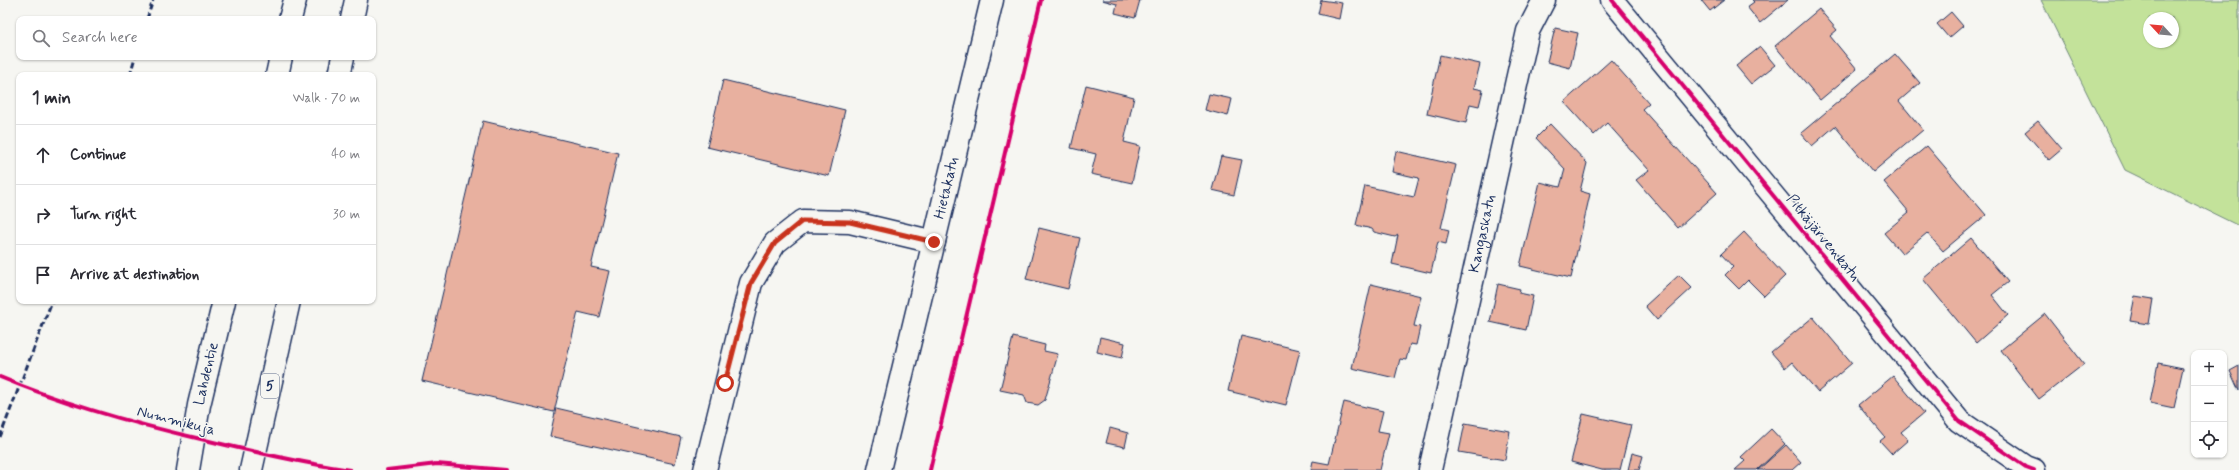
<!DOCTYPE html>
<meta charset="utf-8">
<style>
body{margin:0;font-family:Mynerve,sans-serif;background:#f2f2f3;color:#2b2b33}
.controls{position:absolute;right:12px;bottom:12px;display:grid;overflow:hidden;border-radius:8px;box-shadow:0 1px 3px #0004}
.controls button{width:36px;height:36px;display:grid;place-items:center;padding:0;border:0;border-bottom:1px solid #e1e1e2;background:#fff;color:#2b2b33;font:20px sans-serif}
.compass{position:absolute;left:2143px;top:12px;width:36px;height:36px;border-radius:50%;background:#fff;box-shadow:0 1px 3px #0004;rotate:296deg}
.stop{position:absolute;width:12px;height:12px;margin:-9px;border:3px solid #c8321e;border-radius:50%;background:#fff}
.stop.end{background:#c8321e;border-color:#fff;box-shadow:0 1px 4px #0008}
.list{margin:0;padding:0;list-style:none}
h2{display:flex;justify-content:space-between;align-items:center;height:52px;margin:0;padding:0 16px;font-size:17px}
h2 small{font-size:13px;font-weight:400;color:#7c7c81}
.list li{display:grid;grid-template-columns:26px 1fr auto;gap:12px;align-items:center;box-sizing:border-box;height:60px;padding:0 16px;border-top:1px solid #e1e1e2}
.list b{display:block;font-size:15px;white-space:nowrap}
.list em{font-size:13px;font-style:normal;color:#7c7c81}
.icon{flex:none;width:22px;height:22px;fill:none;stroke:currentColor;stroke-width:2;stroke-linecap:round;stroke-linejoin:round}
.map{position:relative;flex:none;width:2239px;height:470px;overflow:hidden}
.search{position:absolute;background:#fff;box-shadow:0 1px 3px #0004;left:16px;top:16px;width:360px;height:44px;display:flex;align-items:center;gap:10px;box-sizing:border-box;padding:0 14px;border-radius:8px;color:#7c7c81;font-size:15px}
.panel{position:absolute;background:#fff;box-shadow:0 1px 3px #0004;left:16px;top:72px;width:360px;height:232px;border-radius:8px}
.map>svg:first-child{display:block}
.green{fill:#c3e29a;stroke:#6f887c;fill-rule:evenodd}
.building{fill:#e8b09f;stroke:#1b2f5e}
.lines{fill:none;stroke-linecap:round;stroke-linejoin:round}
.minor-casing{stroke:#1b2f5e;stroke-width:25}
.highway-casing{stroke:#1b2f5e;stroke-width:25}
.minor{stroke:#f6f6f2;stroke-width:22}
.highway{stroke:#f6f6f2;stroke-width:22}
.rail{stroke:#1b2f5e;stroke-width:3;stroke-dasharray:6 3;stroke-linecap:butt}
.cycleway-casing{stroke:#f6f6f2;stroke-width:6}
.cycleway{stroke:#d6006c;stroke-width:4}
.route{stroke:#c8321e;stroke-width:5}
.labels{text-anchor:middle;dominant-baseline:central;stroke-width:3;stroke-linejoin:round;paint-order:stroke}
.shield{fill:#f6f6f2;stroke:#5d6b8a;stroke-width:1}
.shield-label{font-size:14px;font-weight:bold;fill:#1b2f5e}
.street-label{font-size:15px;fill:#1b2f5e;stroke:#f6f6f2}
</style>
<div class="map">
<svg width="2239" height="470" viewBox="0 0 2239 470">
<rect width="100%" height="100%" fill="#f6f6f2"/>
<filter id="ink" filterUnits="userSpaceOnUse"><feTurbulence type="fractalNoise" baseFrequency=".025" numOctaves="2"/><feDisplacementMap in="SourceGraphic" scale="8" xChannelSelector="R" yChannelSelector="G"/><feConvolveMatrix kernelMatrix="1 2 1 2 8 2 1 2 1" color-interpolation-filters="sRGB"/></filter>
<g filter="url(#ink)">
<path class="green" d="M2041,0H2239V226L2125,170ZM2149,18H2173V42H2149Z"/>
<path class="building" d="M1102,0H1140L1135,18L1115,13L1117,4Z
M1321,0L1342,3L1339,19L1318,14Z
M1701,0H1724L1710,11Z
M1752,0H1788L1760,23L1747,7L1754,2Z
M1819,9L1837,30L1830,36L1857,69L1820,100L1775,46Z
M1951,12L1963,26L1949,38L1937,24Z
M1555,28L1578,33L1570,68L1547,62Z
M1760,47L1775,65L1751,84L1736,66Z
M1895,54L1920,83L1899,101L1923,130L1873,172L1835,126L1812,146L1801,133Z
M1440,55L1480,64L1474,88L1483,90L1479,106L1470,104L1466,123L1427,114Z
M1611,60L1649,103L1642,109L1717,193L1678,228L1636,180L1649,170L1607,123L1594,135L1564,102Z
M723,80L845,110L829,176L707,147Z
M1086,85L1134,97L1124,142L1140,146L1132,183L1091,174L1096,154L1071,148Z
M1209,94L1232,99L1228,116L1205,110Z
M483,121L618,153L591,267L610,271L599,317L578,312L554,412L422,381Z
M2038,121L2062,149L2049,160L2025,132Z
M1550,124L1587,163L1580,191L1590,194L1571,278L1520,266L1540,182L1560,187L1565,169L1536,138Z
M1927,146L1986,215L1943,251L1927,233L1902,254L1884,233L1909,212L1884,182Z
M1396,151L1456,165L1441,228L1449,230L1446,244L1438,242L1431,273L1392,264L1398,235L1395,237L1374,232L1372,229L1356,225L1365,186L1414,197L1419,178L1392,172Z
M1221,156L1242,160L1234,195L1212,190Z
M1039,228L1080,238L1068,289L1026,279Z
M1744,232L1785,276L1764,296L1748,280L1739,289L1725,275L1733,267L1721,254Z
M1971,238L2008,282L1992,295L2008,315L1976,343L1923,279Z
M1679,275L1692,288L1657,320L1645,306Z
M1371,284L1421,296L1414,326L1420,327L1416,345L1410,344L1406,360L1400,359L1395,378L1352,368Z
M1498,284L1520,289L1519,293L1533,296L1526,330L1490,322Z
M2135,296L2153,299L2149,324L2130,321Z
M2045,314L2084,364L2039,399L2001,350Z
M1813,317L1852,363L1818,392L1792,362L1785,368L1771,352Z
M1241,336L1300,350L1286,405L1228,391Z
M1013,337L1045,345L1044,351L1058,354L1045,400L1038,405L1027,403L1024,395L1000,390Z
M1100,337L1125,343L1122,358L1097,352Z
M2158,363L2183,368L2174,408L2150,403Z
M2239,366V391L2230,371Z
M1893,376L1924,413L1901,432L1908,440L1892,454L1880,441L1885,437L1858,405Z
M1344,402L1383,411L1378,431L1389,433L1380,470H1311L1313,461L1329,464Z
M556,408L681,437L675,464L550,436Z
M1583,414L1631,425L1620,470H1602L1571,462Z
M1465,423L1510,431L1505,460L1459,452Z
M1110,428L1128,433L1125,447L1106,443Z
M1771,429L1785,444L1757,470H1735L1745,461L1741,457Z
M1786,445L1801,462L1792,470H1758Z
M1632,453L1643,456L1639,470H1628Z"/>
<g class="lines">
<defs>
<g id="minor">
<path d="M1612,0L1959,421L2026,467L2034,470"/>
<path d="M705,470L751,283L775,243L803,221L850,222L934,242"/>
<path id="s1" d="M879,470L992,0"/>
<path id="s2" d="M1430,470L1528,31L1544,0"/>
</g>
<g id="highway">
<path d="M290,19L295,0"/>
<path d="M352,19L356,0"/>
<path d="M277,75L281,57"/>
<path d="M339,75L343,57"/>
<path id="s3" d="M188,470L199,405L224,301"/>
<path d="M251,470L289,301"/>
</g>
</defs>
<use href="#minor" class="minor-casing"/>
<use href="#highway" class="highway-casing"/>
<use href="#minor" class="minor"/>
<use href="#highway" class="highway"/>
<path class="rail" d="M147,19L153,0
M130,75L135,57
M0,437L52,301"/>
<defs>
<path id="cycleway" d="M1612,0L1959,421L2026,467L2034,470
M0,377C66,405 135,424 205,440C254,452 301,463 350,470
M387,470L437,464L506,470
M930,470L1041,0"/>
</defs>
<use href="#cycleway" class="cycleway-casing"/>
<use href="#cycleway" class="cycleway"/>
</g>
</g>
<g class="lines" filter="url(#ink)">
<path class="route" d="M725,383L751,283L775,243L802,221L850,222L934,242"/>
</g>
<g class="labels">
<rect class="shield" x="261" y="374" width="18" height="24" rx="3"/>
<g class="shield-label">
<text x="270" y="386">5</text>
</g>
<g class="street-label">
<text stroke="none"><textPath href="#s1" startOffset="290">Hietakatu</textPath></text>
<text stroke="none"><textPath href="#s2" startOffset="242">Kangaskatu</textPath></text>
<text transform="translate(1823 238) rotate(51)">Pitkäjärvenkatu</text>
<text stroke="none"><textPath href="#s3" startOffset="98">Lahdentie</textPath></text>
<text transform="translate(176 421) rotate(14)">Nummikuja</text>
</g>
</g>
</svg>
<div class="controls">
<button>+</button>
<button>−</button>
<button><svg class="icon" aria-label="locate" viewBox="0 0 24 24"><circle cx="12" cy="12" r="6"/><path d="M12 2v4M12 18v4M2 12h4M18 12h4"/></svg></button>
</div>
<svg class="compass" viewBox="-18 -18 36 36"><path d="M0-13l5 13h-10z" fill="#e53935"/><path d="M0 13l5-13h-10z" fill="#7c7c81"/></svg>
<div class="stop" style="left:725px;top:383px"></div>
<div class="stop end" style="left:934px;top:242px"></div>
<div class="search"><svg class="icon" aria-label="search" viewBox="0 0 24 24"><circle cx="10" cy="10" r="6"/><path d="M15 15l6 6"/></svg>Search here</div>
<section class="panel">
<h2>1 min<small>Walk · 70 m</small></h2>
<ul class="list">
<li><svg class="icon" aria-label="ahead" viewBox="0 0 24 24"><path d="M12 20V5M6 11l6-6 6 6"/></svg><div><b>Continue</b></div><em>40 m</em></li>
<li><svg class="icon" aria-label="right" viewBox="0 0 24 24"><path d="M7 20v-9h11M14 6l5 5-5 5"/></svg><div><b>Turn right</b></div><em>30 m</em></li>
<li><svg class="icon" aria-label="arrive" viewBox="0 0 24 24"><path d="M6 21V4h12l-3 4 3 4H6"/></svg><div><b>Arrive at destination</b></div></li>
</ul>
</section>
</div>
